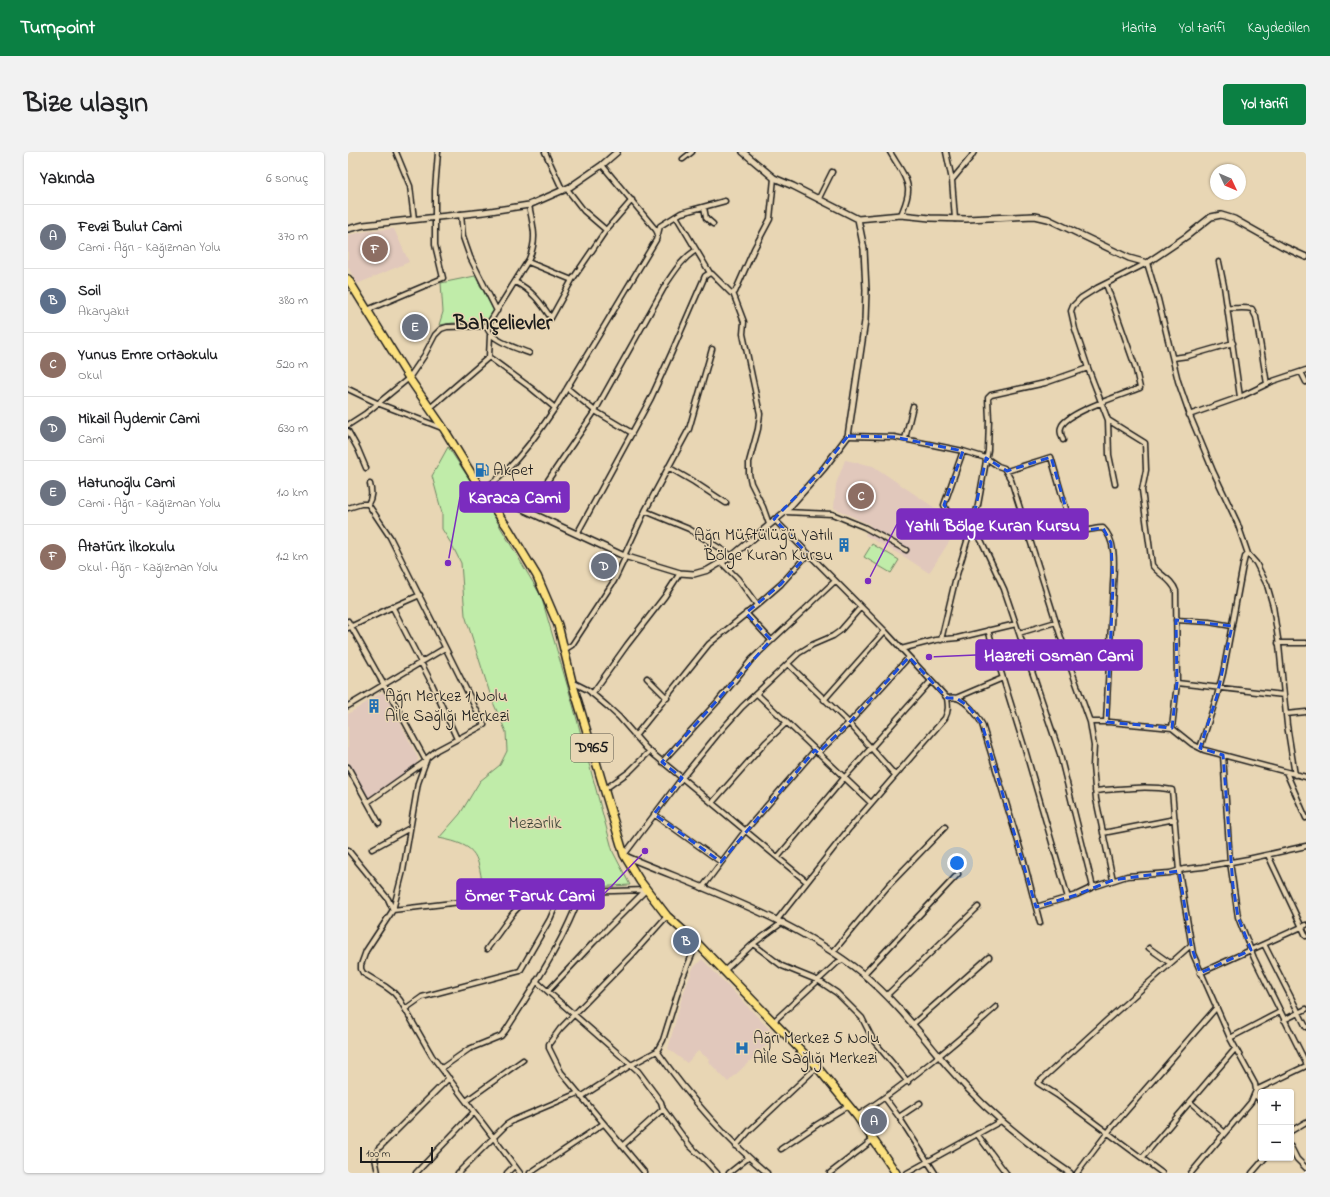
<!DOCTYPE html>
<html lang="tr">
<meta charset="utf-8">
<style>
body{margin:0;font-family:"Indie Flower",sans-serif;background:#f2f2f2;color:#202124}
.controls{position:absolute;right:12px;bottom:12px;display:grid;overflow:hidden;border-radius:4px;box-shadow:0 1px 3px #0004}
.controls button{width:36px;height:36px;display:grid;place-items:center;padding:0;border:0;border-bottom:1px solid #e0e0e0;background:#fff;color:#202124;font:20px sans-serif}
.compass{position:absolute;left:862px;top:12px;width:36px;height:36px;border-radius:50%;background:#fff;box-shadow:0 1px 3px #0004;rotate:134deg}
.scale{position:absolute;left:12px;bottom:10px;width:73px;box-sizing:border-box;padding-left:4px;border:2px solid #1c1c1c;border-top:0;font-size:11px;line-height:14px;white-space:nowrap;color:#1c1c1c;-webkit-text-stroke:3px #e8d6b4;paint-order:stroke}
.you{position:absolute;left:609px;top:711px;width:14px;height:14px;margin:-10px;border:3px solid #fff;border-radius:50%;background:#1a73e8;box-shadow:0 0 0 6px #1a73e833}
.badge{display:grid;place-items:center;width:26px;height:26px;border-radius:50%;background:#0b8043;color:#fff;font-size:13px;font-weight:700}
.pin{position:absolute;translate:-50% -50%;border:2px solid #fff;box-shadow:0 1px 4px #0006}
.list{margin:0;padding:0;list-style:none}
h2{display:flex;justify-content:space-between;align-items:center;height:52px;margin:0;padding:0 16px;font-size:17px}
h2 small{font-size:13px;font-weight:400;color:#757577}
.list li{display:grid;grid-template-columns:26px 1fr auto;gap:12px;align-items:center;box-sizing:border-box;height:64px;padding:0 16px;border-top:1px solid #e0e0e0}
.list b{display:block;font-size:15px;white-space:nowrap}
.list p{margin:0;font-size:13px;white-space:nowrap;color:#757577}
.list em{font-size:13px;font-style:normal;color:#757577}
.map{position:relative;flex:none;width:958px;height:1021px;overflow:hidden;border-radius:4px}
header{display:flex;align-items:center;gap:24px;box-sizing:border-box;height:56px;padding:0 20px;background:#0b8043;color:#fff}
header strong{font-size:19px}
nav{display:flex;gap:22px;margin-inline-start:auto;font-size:14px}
.intro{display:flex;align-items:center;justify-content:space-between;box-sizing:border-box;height:96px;padding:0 24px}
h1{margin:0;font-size:28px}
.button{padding:10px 18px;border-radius:4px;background:#0b8043;color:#fff;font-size:14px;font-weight:700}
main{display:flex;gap:24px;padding:0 24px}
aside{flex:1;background:#fff;border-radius:4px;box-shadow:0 1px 3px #0004}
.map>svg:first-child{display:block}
.built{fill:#e1c8bc}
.green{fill:#c0eca9;stroke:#6e8462}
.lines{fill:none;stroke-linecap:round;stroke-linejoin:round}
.minor-casing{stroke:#1c1c1c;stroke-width:7}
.tertiary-casing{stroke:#1c1c1c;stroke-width:8}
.primary-casing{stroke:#1c1c1c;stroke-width:10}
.minor{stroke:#e8d6b4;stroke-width:4}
.tertiary{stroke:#e8d6b4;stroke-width:5}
.primary{stroke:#fbe080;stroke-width:7}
.marked{fill:none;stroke:#1d4ed8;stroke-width:3;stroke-dasharray:8 5;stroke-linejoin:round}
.labels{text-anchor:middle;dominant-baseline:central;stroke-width:3;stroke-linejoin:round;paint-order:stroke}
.shield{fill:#e8d6b4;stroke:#59544a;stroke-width:1}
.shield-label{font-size:16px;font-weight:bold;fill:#1c1c1c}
.poi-label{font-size:17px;fill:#1c1c1c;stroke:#e8d6b4;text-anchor:start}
.park-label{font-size:17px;fill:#3d4638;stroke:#e8d6b4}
.district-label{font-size:21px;font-weight:bold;fill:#1c1c1c;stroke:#e8d6b4}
.leader{fill:none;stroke:#7b2cbf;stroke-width:1.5}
.callout-dot{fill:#7b2cbf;stroke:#e8d6b4;stroke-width:1.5}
.callout{fill:#7b2cbf;stroke:#7b2cbf;stroke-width:1.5}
.callout-label{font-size:18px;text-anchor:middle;font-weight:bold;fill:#fff}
</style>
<header>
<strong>Turnpoint</strong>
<nav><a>Harita</a><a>Yol tarifi</a><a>Kaydedilen</a></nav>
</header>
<div class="intro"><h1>Bize ulaşın</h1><a class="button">Yol tarifi</a></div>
<main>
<aside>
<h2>Yakında<small>6 sonuç</small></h2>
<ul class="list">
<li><span class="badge" style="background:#6b7280">A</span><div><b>Fevzi Bulut Cami</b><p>Cami · Ağrı - Kağızman Yolu</p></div><em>370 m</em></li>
<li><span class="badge" style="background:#5c6f8a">B</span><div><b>Soil</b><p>Akaryakıt</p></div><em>380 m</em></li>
<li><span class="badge" style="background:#8d6e63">C</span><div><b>Yunus Emre Ortaokulu</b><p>Okul</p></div><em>520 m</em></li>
<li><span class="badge" style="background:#6b7280">D</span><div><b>Mikail Aydemir Cami</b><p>Cami</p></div><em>630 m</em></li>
<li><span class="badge" style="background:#6b7280">E</span><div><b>Hatunoğlu Cami</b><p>Cami · Ağrı - Kağızman Yolu</p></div><em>1.0 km</em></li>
<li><span class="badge" style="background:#8d6e63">F</span><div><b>Atatürk İlkokulu</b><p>Okul · Ağrı - Kağızman Yolu</p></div><em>1.2 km</em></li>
</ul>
</aside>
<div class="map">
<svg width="958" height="1021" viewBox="0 0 958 1021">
<rect width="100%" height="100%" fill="#e8d6b4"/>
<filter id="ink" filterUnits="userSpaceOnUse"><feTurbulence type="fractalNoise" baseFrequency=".025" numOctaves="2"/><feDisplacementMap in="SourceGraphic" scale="8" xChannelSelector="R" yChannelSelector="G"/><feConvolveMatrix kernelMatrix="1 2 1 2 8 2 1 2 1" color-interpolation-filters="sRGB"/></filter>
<g filter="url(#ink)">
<path class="built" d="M46,77L61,110L9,132L0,115V83L24,78Z
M497,308L525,314L612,373L581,421L560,407L517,383L522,373L486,356L488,332Z
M35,540L49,564L70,606L68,616L20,647L0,609V562Z
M354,807L428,884L380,930L360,909L361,907L350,899L339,911L320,897L334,845L345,816Z"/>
<path class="green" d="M127,124L146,159L138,171H105L91,173L95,160L93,131Z
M100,295L144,361L193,444L225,553L265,700L282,733L136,741C129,703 132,694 91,686L112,662L132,629L152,613L159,599L158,580L144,548L117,463L113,411L104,393L94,377V361L84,324Z
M524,392L551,408L543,421L516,405Z"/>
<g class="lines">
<defs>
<path id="minor" d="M48,0L62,34L66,67
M197,0L215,39
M542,0C548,11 559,24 560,36C561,45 556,55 553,63
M598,0L604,28L607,67
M335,7L344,0
M604,28L623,5L626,0
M219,37L236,59L258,78
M471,46L484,20
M356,55L358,66L365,72
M113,62L115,85L122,105L149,159
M328,64L362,121
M310,82L312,74L333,61L377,49
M180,110L224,128
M871,110L876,134L892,245
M167,130C184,138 193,151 203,166L224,128L258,78L284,48
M385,141L396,170L395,182L412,262L410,277L401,310V322L403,331L415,355L421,372
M879,156C887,157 896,155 904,157L908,165L919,232
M19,158L95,126L87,93V38L90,0
M139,174C140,188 169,196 181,201
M141,205L183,236L207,256
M825,206L840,204L885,191
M953,220L958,230
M219,236L247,259L284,281
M0,237L29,251L94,276
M82,256L141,205L142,183
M841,263L892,245L925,229L958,218
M760,268L797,291L798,318L794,338L804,413C811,423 824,427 828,439L829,531L824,576
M0,273L17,262L61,226L76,204L87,183L93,177L99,175L136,174H139L141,171L181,107C190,85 185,75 181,53
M0,279L10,297L18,316
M500,284L546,285L615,299L638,306L650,314L656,316L663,328L721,511L742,570L746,594L745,614L748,647L765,728
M557,287L565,254
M715,288C713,283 711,278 714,273C723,259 776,242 792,236L787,214L758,132
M615,299L596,353L599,359L606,366L624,373L634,390L656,437L711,599L745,735
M320,315L346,330L378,351
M659,319L703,305L723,374C732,383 743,376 755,376C769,389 766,415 765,433L758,570
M767,332L761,303L760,268L740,216L727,177L723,159L725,154L733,146L749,136L799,111L810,147L830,229L843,266L865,319L889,370L900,402L908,411L919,433L925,454L931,493L939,573L947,623
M134,339C141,333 149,328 155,322C175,302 192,279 207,256L308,88L310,82L308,78L254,13
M20,352C24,345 24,340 22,332
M0,356L13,352H20L42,385L136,573L89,598L79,606L70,631L55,719L45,758L18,799L13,813V817L15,821L38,835L46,841L52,848L84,904L172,1021
M179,359L247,259L318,132C327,119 334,107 348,98
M297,359L341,377L384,404
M437,360L484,362L516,375L558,398
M426,367L537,479L599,546C600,553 601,558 597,566L500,678L429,768
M229,382L303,246L323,202L357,124L362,121L364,122L383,141L387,140L406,97L422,67L426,26
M276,404L297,359L341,277L364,197
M374,411L390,427L409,453
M44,454L84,532L109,587
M398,461L423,488
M828,468L861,470L884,474
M0,469L58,572L78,609L20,650
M0,476L40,457L72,443
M640,478L676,594L720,746
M671,481L708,470
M593,488L607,429L630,353L640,298L641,268L640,246L643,243L697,231L740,216
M930,491H958
M553,497L588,488L609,486L668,472
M216,498L224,493L266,429L278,404
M440,512L501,571L547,623
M299,526L319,546
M224,530L240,538L259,554L271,565L298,596L459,730
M829,531L936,543
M244,542L279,493L317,444L332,421
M409,542L523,651
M599,546C602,546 606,545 609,546C619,550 629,562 634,572L675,706L692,771
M608,546L655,526
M476,548L537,479
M0,554L97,496
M938,562L958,560
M742,570H762L824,576L844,592L856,598L958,625
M287,584L361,492L409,453L433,432L460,402
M852,596L869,544L875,521L895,413L897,405L900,402
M470,601L501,571L561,505
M875,603L882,710L890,765L906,806L958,911
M314,610L370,549L404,507L487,429
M0,615L31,671
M938,620L958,666
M257,637L282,619L302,599
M747,639C772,637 799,633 824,638L831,719L845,802L882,886L907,932L908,938L903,950L843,1021
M364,651L417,591L438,571
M306,662L373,710
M755,681L827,667
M24,697L62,676
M0,698L40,747L45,758L121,749L212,744L233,740L298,738
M276,703L334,626L369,583L394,555L451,501L464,493L485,484L492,479L513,455
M920,703L958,784
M430,705L496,626L583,529
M354,736L397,679L467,598
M688,755L728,743L745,735L779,724L822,721L836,717L855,715L900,707L958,694
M349,791L334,827L315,888L309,899C339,942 378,987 419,1021
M405,792L434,814L471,829L489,841L514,866L525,888L560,930
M916,792L958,875
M801,796L822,811
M139,797L165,761L180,745
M485,800L540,734L597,675
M376,819L405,792L435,770
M852,821L958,773
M516,822L610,722
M188,829L290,919L313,950L315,957L331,979L342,994L358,1009L369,1021
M200,839L246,790L298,738
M539,843L630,755
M57,857L74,845L172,819L202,767L212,744
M936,868L958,857
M425,870L490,810L495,808
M565,872L641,805
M882,886L932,860
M94,916L121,897L153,884L158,878C184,837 218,786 233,740
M908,938L958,914
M907,942L913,950
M233,945L283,913L309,899
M537,946L551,965L587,1021
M118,949L175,908
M842,950L877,981
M509,964C559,932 604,894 648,855
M551,965L572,951
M943,979L958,970
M629,982L658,1021
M274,994L315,957
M388,994L401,979L469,915
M943,995L949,1007L958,1016
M433,997L470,972L501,953
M794,1006L887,897
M30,1021L27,1006L30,997L101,926
M68,1021L126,960
M110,1021L158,973L166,968L230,941
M159,1021L166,1014
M182,1021L255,972
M297,1021L213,920L201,896V892L212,877L285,802L319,764
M381,1021L400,1006
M482,1021L525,988
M559,1021L653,969
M729,1021L760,980L868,856
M814,1021L709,943L690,931L759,868L843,793
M904,1021L917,1006"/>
<path id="tertiary" d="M395,0L426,26L445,34L510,67L553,63L582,66L618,67L687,64L700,67L781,106L799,111L839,84L863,65L873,63L886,67L934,94L958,105
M0,77L16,73L136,60L181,53L222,35L254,13L269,0
M135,340L179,359L276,404L332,421L346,422L360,418L384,404L437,360L476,316L500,284L517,169L518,138L516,97L510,67
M277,704C358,738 445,766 515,822C548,849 573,883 601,916C636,957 677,991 722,1021"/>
<path id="primary" d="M0,127L61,226L96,277L134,339L160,376L189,424L210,473L224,530L276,703L292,729L319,764L349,791L469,915L509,964L548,1021"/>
</defs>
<use href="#minor" class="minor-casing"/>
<use href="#tertiary" class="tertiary-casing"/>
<use href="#primary" class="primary-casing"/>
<use href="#minor" class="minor"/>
<use href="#tertiary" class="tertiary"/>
<use href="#primary" class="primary"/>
</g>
</g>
<path class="marked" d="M500,284L546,285L615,299L596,353L606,366L624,373L638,306L659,319L703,305L723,374L731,379L755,376L763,391L765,433L759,570L824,576L829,531L828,468L884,474L869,544L852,596L875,603L885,734L890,765L903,798L852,821L843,793L831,719L765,728L728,743L688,755L634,572L620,554L608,546H599L561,505L501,571L470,601L467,598L373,710L306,662L334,626L314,610L423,488L398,461L433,432L460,402L426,367L470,322Z"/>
<defs>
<symbol id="fuel-bare" viewBox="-9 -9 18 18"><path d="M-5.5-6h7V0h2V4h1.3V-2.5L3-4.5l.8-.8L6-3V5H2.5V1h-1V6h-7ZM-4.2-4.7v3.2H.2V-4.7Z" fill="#1f6fb2" stroke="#e8d6b4" stroke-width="2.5" paint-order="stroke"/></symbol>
<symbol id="building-bare" viewBox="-9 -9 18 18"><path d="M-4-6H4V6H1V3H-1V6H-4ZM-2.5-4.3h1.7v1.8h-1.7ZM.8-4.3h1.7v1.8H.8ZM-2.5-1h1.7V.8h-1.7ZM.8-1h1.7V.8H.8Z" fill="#1f6fb2" stroke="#e8d6b4" stroke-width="2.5" paint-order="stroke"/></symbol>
<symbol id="hospital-bare" viewBox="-9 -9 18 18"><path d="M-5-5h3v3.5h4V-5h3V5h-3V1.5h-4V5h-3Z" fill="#1f6fb2" stroke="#e8d6b4" stroke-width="2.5" paint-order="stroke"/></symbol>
</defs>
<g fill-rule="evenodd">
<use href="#fuel-bare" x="124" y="308" width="20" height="20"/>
<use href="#building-bare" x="486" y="383" width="20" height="20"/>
<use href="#building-bare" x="16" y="544" width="20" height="20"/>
<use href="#hospital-bare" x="384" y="886" width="20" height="20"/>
</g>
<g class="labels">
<rect class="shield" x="223" y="582" width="42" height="28" rx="3"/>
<g class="shield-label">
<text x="244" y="596">D965</text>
</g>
<g class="poi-label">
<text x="145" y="318">Akpet</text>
<text x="485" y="383" text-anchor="end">Ağrı Müftülüğü Yatılı<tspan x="485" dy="20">Bölge Kuran Kursu</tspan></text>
<text x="37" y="544">Ağrı Merkez 1 Nolu<tspan x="37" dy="20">Aile Sağlığı Merkezi</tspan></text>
<text x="405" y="886">Ağrı Merkez 5 Nolu<tspan x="405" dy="20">Aile Sağlığı Merkezi</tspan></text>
</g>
<g class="park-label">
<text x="187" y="671">Mezarlık</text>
</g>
<g class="district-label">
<text x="155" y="172">Bahçelievler</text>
</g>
</g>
<path class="leader" d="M100 411L112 345M520 429L549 372M581 505L628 503M297 699L256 742"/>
<g class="callout-dot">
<circle cx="100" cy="411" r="4"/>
<circle cx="520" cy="429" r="4"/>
<circle cx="581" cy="505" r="4"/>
<circle cx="297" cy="699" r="4"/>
</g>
<g class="callout">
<rect x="112" y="330" width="109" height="30" rx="4"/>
<rect x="549" y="357" width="191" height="30" rx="4"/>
<rect x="628" y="488" width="166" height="30" rx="4"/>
<rect x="109" y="727" width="147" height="30" rx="4"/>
</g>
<g class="callout-label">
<text x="167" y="351">Karaca Cami</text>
<text x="645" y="379">Yatılı Bölge Kuran Kursu</text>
<text x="711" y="509">Hazreti Osman Cami</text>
<text x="182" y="749">Ömer Faruk Cami</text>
</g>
</svg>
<div class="controls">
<button>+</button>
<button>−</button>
</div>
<svg class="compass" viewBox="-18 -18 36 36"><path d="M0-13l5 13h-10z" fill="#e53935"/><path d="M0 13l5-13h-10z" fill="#757577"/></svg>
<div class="scale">100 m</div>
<div class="you"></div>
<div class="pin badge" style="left:526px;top:969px;background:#6b7280">A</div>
<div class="pin badge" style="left:338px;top:789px;background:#5c6f8a">B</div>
<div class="pin badge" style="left:513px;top:344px;background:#8d6e63">C</div>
<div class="pin badge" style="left:256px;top:414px;background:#6b7280">D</div>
<div class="pin badge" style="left:67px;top:175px;background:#6b7280">E</div>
<div class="pin badge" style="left:27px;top:97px;background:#8d6e63">F</div>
</div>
</main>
